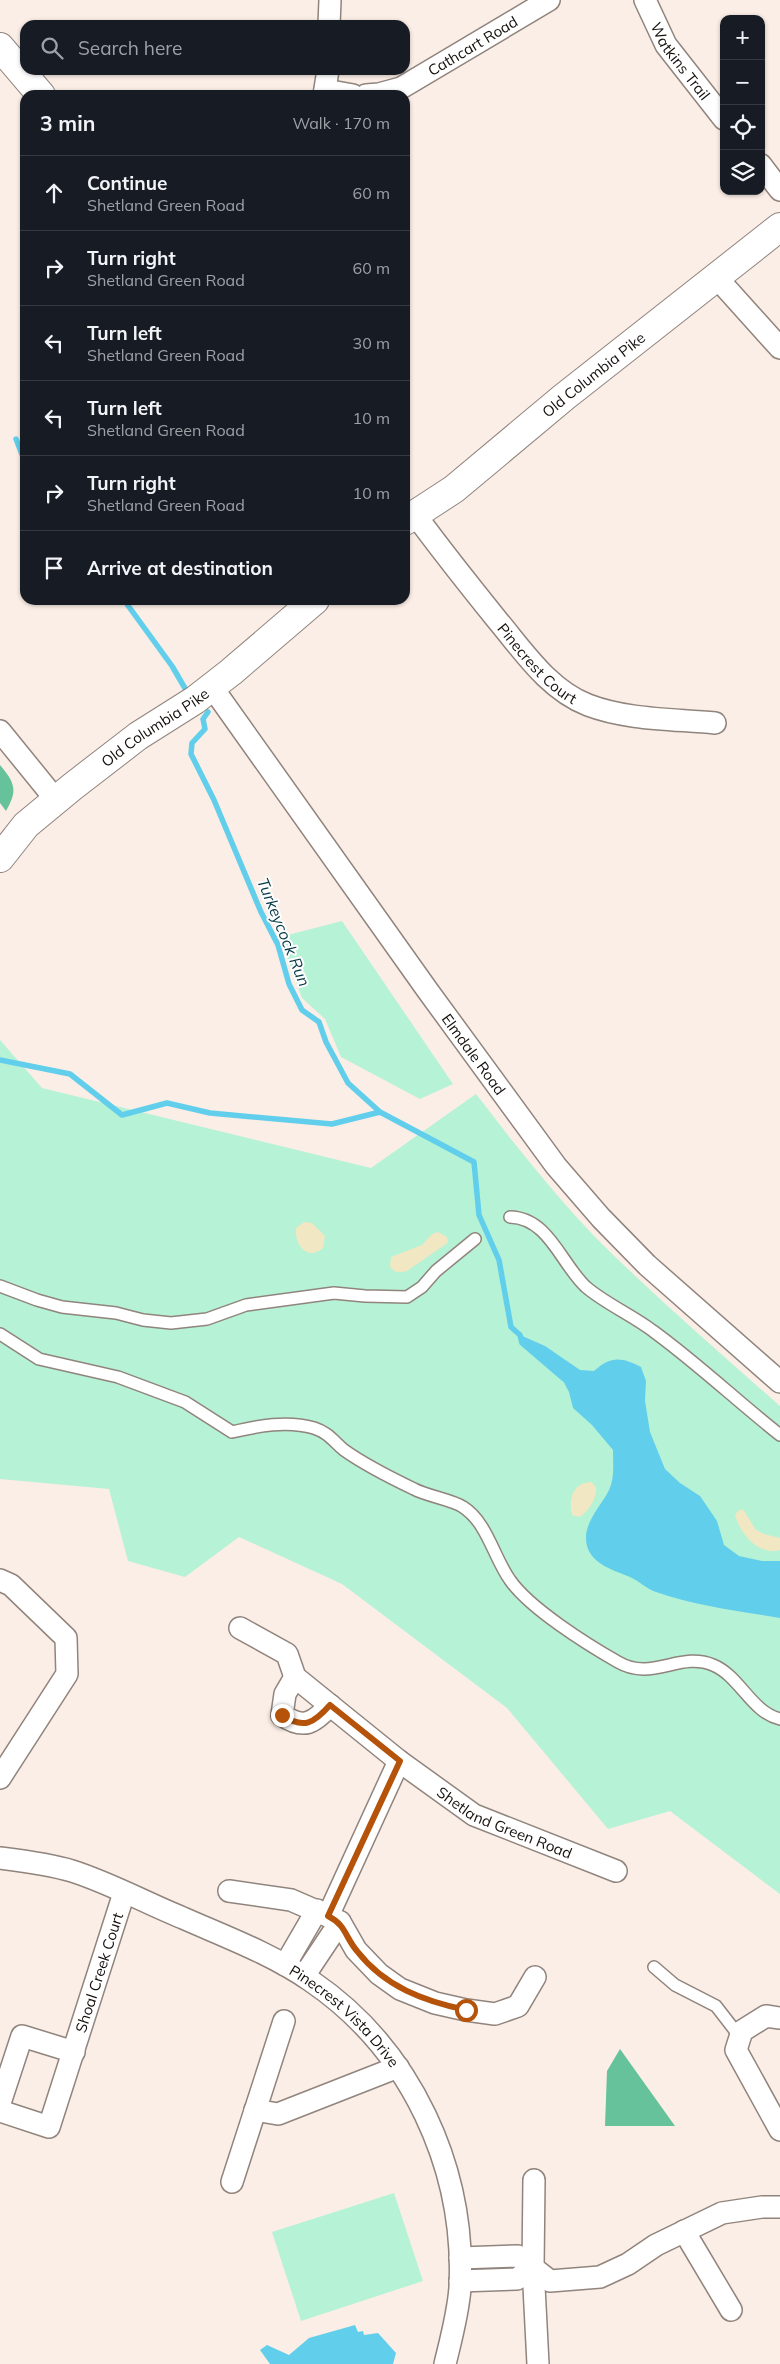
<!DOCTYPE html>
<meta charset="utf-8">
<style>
body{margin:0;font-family:Mulish,sans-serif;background:#20242c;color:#f1f3f6}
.controls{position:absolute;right:15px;top:15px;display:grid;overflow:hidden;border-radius:10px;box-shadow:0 1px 4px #0004}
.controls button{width:45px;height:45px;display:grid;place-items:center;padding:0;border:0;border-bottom:1px solid #363941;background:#171b24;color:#f1f3f6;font:25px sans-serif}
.stop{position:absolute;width:15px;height:15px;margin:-11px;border:4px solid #b45309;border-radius:50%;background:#fff}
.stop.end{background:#b45309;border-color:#fff;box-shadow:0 1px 5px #0008}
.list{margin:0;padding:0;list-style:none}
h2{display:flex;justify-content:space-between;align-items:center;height:65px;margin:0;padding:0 20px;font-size:21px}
h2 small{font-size:16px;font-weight:400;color:#9ea1a6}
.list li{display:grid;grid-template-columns:32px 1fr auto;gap:15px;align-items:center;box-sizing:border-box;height:75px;padding:0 20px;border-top:1px solid #363941}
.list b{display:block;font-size:19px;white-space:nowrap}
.list p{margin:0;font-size:16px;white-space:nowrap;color:#9ea1a6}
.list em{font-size:16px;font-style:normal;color:#9ea1a6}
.icon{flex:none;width:28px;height:28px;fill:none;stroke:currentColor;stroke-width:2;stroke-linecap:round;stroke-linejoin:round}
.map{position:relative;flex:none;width:780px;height:2364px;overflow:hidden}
.search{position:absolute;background:#171b24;box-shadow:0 1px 4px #0004;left:20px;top:20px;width:390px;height:55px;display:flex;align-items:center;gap:12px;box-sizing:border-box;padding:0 18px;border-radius:15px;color:#9ea1a6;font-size:19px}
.panel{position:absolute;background:#171b24;box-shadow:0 1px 4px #0004;left:20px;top:90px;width:390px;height:515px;border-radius:15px}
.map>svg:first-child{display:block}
.green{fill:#b6f2d6}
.forest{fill:#65c29b}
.sand{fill:#f1e7c2}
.water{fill:#61ceeb}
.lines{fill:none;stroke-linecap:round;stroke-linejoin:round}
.stream{stroke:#61ceeb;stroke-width:5.5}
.lane-casing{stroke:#90847d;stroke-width:14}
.street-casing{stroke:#90847d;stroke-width:24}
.secondary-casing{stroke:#90847d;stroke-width:30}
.lane{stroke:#fff;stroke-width:11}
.street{stroke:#fff;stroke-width:21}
.secondary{stroke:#fff;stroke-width:28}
.route{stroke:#b45309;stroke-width:6}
.labels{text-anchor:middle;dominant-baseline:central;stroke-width:4;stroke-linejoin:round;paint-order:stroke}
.street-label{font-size:15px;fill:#140f0d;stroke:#fefefe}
.water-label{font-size:16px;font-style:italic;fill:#053a46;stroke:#fefefe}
</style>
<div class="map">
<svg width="780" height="2364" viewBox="0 0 780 2364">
<rect width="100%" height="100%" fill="#fbeee6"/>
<path class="green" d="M342,921L453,1084L420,1099L341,1057L325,1019L302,998L280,937Z
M0,1040L42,1088L371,1168L476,1094C516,1146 557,1198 603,1245C660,1301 720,1353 780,1406V1894L670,1811L608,1829L507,1708L342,1584L239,1537L185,1577L128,1561L109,1489L0,1479Z
M394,2193L423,2281L301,2321L272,2232Z"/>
<path class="forest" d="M0,765C15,783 18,790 6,811L0,803Z
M620,2049L675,2126H605L607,2071Z"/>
<path class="sand" d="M304,1222L312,1223L325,1236L323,1248C307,1262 294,1244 296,1228Z
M438,1232L447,1237L448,1242L446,1244L407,1271C399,1273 396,1273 390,1267L391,1257L422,1245L432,1234Z
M591,1482L596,1487C597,1499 589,1510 580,1517L572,1515C568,1499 573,1483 591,1482Z
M743,1509L756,1530L764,1534L780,1538V1550C759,1556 740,1534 735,1515L738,1511Z"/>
<path class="water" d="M520,1335L545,1346L580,1370L594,1371C611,1356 621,1357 641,1367L646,1381L645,1401L650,1432L665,1469L680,1483L700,1496L717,1521L724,1545L739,1556L762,1561H780V1618C739,1611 696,1606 656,1592C647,1589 639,1581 630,1577C610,1569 585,1562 586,1536C587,1520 601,1505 608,1492C615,1480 613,1463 613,1450L592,1425L573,1408L569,1392L560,1375L522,1343Z
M355,2325L358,2332L363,2331L364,2335L378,2333L396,2353L393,2364H270L260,2350L267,2345L289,2355L309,2338Z"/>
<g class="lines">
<path class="stream" d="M16,439L25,462
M124,600L172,666L186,690
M208,712L203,719L205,729L192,743L191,754L214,800L261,912L278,945L289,984L302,1010L319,1022L326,1042L348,1083L380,1112L474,1162L479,1215L499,1260L511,1327L520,1335L522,1343L564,1379
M0,1060L70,1074L122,1115L167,1103L210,1113L332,1124L380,1112"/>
<defs>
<path id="lane" d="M510,1217C549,1218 561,1264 586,1287C606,1304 632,1315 653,1331C697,1363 737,1401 780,1435
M0,1286L37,1300L62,1307L116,1313L143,1320L171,1323L207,1319L246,1305L334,1293L365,1296L407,1297L422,1287L436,1271L475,1239
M0,1334L39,1359L118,1377L185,1402L232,1432C258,1426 287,1420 314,1428C329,1433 333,1441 344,1450C365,1465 391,1478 414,1489C427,1496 453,1500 463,1507C487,1522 494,1558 510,1580C529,1608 588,1645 618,1662C652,1682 680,1651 713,1665C740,1676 751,1712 780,1719
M654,1967L675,1985L716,2006L740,2037"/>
<g id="street">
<path id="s1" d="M645,0L666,45L724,119"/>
<path d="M329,25L330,0"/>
<path d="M325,90L353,95"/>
<path d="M324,95L328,70"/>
<path id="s2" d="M366,95L379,94L401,88L549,0"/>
<path d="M761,165L780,190"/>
<path d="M717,278L780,348"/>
<path id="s3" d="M414,513C441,550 469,585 498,621C524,652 549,690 588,705C627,720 674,719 715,723"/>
<path id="s4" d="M212,687L428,991L556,1166L601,1218L647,1265L780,1382"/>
<path d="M0,731L56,800"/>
<path d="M0,1580L11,1585L66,1638L67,1674L0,1778"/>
<path id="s5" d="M240,1628L287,1654L295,1677L399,1761L474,1815L616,1871"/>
<path d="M295,1677L285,1694L282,1715C304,1730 314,1723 330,1705"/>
<path d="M399,1761L328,1916L340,1922L356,1950L379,1974L400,1989L435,2003L466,2010L495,2014L518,2006L535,1977"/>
<path id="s6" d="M0,1858C24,1861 49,1864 72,1871C110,1883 146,1903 183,1918C226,1937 272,1954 311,1981C411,2049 466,2168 460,2288C458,2314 451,2339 445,2364"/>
<path d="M229,1891L291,1900L328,1916"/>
<path d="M285,1965L317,1910"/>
<path d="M304,1976L340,1922"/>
<path d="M780,2018L766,2016L742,2031L736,2050L780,2130"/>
<path d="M0,2103L22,2036L74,2052"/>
<path d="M255,2110L278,2114L398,2067"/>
<path id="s7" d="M0,2111L49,2127L124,1893"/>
<path d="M534,2180L533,2267L538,2364"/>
<path d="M232,2182L284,2021"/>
<path d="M684,2231L731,2310"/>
<path d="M460,2258L518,2256L550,2281L600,2277L628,2264L656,2245L722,2213L762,2207H780"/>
<path d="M460,2281L517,2279L533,2267"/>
</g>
<g id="secondary">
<path d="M0,47L41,95"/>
<path id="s8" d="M405,521L454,489L564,397L780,227"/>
<path id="s9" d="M0,858L26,825L72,787L138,736L195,700L231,672L315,600"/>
</g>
</defs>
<use href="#lane" class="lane-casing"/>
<use href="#street" class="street-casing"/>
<use href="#secondary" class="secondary-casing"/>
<use href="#lane" class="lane"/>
<use href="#street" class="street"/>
<use href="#secondary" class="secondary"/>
</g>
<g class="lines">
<path class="route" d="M282,1715C304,1730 314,1723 330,1705L400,1761L328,1916C346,1925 345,1937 357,1951C385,1987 424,2001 466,2010"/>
</g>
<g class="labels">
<g class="street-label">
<text stroke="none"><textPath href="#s2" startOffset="119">Cathcart Road</textPath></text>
<text stroke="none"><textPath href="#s1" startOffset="71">Watkins Trail</textPath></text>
<text stroke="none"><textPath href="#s8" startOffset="239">Old Columbia Pike</textPath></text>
<text stroke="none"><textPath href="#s3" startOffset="195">Pinecrest Court</textPath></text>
<text stroke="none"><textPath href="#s9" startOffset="204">Old Columbia Pike</textPath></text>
<text stroke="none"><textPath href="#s4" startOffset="451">Elmdale Road</textPath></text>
<text stroke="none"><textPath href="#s5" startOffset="335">Shetland Green Road</textPath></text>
<text stroke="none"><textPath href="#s7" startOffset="214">Shoal Creek Court</textPath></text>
<text stroke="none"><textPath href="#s6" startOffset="385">Pinecrest Vista Drive</textPath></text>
</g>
<g class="water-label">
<text transform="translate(284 932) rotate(68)">Turkeycock Run</text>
</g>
</g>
</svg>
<div class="controls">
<button>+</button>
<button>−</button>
<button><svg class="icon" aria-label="locate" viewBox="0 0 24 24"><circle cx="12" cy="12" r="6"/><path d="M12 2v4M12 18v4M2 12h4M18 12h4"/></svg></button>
<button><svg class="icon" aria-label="layers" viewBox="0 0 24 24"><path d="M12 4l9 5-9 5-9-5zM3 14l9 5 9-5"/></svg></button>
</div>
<div class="stop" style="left:466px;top:2010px"></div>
<div class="stop end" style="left:282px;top:1715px"></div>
<div class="search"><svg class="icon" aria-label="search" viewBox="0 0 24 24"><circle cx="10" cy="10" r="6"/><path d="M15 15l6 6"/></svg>Search here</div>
<section class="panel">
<h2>3 min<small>Walk · 170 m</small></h2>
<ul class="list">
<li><svg class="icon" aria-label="ahead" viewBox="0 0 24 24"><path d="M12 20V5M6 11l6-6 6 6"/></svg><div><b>Continue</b><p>Shetland Green Road</p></div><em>60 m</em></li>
<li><svg class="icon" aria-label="right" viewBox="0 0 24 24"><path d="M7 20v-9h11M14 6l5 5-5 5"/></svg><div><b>Turn right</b><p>Shetland Green Road</p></div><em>60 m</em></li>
<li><svg class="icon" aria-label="left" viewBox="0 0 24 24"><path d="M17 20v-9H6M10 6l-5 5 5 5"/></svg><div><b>Turn left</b><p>Shetland Green Road</p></div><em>30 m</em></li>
<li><svg class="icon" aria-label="left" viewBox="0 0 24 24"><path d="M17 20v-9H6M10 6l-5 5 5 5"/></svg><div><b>Turn left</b><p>Shetland Green Road</p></div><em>10 m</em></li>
<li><svg class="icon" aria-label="right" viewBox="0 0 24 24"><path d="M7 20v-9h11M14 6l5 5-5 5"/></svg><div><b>Turn right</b><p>Shetland Green Road</p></div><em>10 m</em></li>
<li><svg class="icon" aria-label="arrive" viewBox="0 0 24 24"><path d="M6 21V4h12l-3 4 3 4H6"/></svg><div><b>Arrive at destination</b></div></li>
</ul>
</section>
</div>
